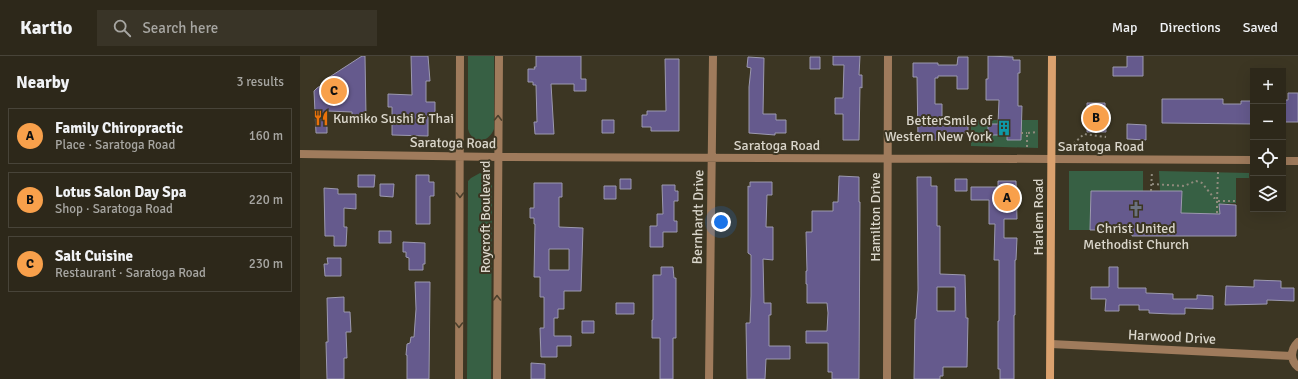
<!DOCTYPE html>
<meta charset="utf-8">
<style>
body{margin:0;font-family:Signika,sans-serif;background:#393427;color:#f1f3f6}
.controls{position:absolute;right:12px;top:12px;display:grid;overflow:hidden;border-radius:0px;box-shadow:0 4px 16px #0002}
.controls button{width:36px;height:36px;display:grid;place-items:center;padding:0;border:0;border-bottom:1px solid #484439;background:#2d281a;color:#f1f3f6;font:20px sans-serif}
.you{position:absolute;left:421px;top:166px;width:14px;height:14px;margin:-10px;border:3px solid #fff;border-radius:50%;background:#1a73e8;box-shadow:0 0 0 6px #1a73e833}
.badge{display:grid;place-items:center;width:26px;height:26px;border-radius:50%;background:#f8a04b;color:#111;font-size:13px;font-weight:700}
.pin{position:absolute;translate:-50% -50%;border:2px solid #fff;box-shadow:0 1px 4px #0006}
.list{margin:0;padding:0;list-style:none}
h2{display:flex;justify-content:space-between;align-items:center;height:52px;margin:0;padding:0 16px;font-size:17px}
h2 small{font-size:13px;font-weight:400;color:#a7a6a2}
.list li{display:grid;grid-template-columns:26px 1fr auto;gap:12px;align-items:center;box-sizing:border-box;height:56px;margin:0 8px 8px;padding:0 8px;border:1px solid #484439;border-radius:0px}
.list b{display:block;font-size:15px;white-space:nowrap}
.list p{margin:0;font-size:13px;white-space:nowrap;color:#a7a6a2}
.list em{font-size:13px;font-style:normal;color:#a7a6a2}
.icon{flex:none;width:22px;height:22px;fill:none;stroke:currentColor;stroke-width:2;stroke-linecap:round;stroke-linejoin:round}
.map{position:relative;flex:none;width:998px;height:323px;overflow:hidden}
header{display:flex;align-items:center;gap:24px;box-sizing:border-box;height:56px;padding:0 20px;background:#2d281a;border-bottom:1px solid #484439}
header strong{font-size:19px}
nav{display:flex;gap:22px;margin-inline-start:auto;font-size:14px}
.search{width:280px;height:36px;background:#393427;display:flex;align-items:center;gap:10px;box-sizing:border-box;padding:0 14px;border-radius:0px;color:#a7a6a2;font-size:15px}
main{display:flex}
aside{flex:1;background:#2d281a}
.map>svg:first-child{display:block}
.green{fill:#376044}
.building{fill:#655a8d;stroke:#9c99af;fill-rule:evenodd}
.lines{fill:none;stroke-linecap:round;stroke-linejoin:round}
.path{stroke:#908b7d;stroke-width:2;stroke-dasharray:2 3;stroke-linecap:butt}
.minor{stroke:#9f7b5c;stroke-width:8}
.tertiary{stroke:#9f7b5c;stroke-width:8}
.secondary{stroke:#daa16e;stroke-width:8}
.oneway{stroke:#4b402c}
.labels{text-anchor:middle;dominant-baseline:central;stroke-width:4;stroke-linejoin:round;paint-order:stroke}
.poi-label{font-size:14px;fill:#dad6cb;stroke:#3c3623;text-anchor:start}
.street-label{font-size:14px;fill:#dad6cb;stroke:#3c3623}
</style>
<header>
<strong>Kartio</strong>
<div class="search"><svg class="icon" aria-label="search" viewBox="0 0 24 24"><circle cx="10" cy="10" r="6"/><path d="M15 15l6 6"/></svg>Search here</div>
<nav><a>Map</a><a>Directions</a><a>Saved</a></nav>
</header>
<main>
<aside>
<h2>Nearby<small>3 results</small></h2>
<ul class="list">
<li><span class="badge">A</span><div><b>Family Chiropractic</b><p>Place · Saratoga Road</p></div><em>160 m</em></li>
<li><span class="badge">B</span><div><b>Lotus Salon Day Spa</b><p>Shop · Saratoga Road</p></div><em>220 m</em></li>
<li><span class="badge">C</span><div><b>Salt Cuisine</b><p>Restaurant · Saratoga Road</p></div><em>230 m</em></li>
</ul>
</aside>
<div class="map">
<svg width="998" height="323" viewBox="0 0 998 323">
<rect width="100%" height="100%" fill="#3c3623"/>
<path class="green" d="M168,0H194V73C188,88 172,88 168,73Z
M671,64H738V92L671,90Z
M769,115H843V135H791L790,174H769Z
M859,115L949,117V122H936V147L919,148L920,158L881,157L882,135H860Z
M180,117L188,121L192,130L191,323H167L168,125L171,122Z"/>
<path class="building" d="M62,0H65L66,60L52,61V56L27,55V77H16L14,35L17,32L28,25V22Z
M111,0H128L130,25H126V46H135V60H128V80L92,79V51H88V38L112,39Z
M236,0H281V23H286V35H274V28H251L254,78H235L234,66H237L236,29H233V26H228V13H235L234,11H236Z
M533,0H560L559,19H562V32L560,31L559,84H543V58H535V42H543L544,9H533Z
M688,0L713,1V4H720V17H718V50H722L721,84H707V79H688V68H698L699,44H686V23H688Z
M827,0H843V20H813V11H827Z
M448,1L464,2L463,58H476V64H486V77H475V79L449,77V31L451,12L447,11Z
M510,1H520V13H510Z
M658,1H668V33H657V20H638V22H635V48H642V66H668V77L642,78V84H618L617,21H613V7H638V9H657Z
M365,3H379V75H351V71H342V59H347V55H366Z
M988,37H998V66H983V44H988Z
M862,43H923V48H941V45H953V68L862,67Z
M787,47H805L806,76H787Z
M302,64H314V77H302Z
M827,68L846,69V84L827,83Z
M58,119H75L74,131H58Z
M116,119H129V126H134V140H130V168H116Z
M539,120L559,121V146H560L559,323H532V316H528V287H506V275H527L528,257L527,247H507V228H506V215H507L506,176H512V155H533V146H538Z
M617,121H631V130H637V170H640V218L665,219L666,262H668L667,311H643V320H640V323H614L615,263H616L618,234ZM637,231H655V255H637Z
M320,123H331V133H320Z
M655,123H667V135H655Z
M698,125H716L717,163H704V182H717L716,204H715V259H714V323H700V313H698V265H699V204H694L695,168H689V144H671V131H698Z
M450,126H472V139H467L466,171H473V204L463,203L464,247H471V259H469V290H490V303H466L465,323H447L446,267H450L451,240V199L448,197V130L450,131Z
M234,127H262V141H259V171L283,172L281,235H264V253H258V262H254V280H271V290H257V301H241L240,272H244V241H240V221H234L235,168H234V162H230V152H234ZM249,193H269V214H249Z
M80,128H94L93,141L80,140Z
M362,129H375V135H378V145H374V165H377V176H363V191H350V170H357V158H363Z
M304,130H316V143H304Z
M24,132L38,133V138H56V153L44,152V171H47L46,190H34V180H25Z
M791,135H882L881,157L920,158L919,148L936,149V180H832V174H790Z
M79,175H91V187H79Z
M103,186L125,187V208H123V214H109V202L106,201V196H103Z
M27,202H41V220H25L24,208H28Z
M361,211H373L374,222H376V282H373V323H360V282H352V264H353V219H361Z
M809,211H818V232H846V237L873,238V243H897V239L913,240V253L885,252V258H872L849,257V254H839V249H819V255H805L806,243H791V231H809Z
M954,224L981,225V232H994V245L967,244V248L925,249L926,230L954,231Z
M115,226H130L129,323H107V299H106L107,288L110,287L111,281H114L116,253Z
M44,241V256H50L51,276H46L47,302H44V323H27L26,286H28L27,242Z
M316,247H334V258H316Z
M282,265H294V277H282Z
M231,307L245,308V323H231Z"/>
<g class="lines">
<path class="path" d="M721,77H727
M727,91V77L738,76
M770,91L784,78L806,81
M918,116L917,145H938
M852,128L884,130L896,125L902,127L914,142H917
M851,135L852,115
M917,157V145"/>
<path class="minor" d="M0,98L198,101L752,103
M998,286C990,294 990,304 998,311
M751,288L992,300
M159,323L160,0
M197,323L199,0
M409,323L413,0
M587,323L588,0"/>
<path class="tertiary" d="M752,103L953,104
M983,105H998"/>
<path class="secondary" d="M750,323L752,0"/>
</g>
<defs><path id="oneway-chevron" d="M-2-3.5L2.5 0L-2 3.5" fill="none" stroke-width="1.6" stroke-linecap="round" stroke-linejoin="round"/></defs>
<g class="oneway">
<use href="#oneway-chevron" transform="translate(198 62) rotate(-89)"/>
<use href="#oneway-chevron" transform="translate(160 139) rotate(90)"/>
<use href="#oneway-chevron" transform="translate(197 242) rotate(-90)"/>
<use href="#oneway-chevron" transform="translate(159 269) rotate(90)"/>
</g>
<defs>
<symbol id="restaurant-bare" viewBox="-9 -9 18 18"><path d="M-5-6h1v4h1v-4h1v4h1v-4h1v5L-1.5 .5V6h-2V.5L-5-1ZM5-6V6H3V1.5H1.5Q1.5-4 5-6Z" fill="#e8710a" stroke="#3c3623" stroke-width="2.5" paint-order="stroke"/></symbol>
<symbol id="building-bare" viewBox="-9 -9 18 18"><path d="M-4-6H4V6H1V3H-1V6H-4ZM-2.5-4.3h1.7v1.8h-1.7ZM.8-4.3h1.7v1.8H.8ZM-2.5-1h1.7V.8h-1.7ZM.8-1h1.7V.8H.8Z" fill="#0f9aa8" stroke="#3c3623" stroke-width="2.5" paint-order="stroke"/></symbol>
<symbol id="church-bare" viewBox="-9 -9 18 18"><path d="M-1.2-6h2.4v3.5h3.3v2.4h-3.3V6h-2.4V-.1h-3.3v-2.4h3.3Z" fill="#6b7280" stroke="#3c3623" stroke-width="2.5" paint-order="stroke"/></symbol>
</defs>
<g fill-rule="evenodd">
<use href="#restaurant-bare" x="10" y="51" width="22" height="22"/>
<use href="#building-bare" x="693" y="61" width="22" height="22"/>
<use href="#church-bare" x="825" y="142" width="22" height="22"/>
</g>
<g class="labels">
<g class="poi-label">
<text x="33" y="62">Kumiko Sushi &amp; Thai</text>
<text x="692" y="64" text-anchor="end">BetterSmile of<tspan x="692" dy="16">Western New York</tspan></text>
<text x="836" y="172" text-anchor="middle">Christ United<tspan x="836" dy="16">Methodist Church</tspan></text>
</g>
<g class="street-label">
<text transform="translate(153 87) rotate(1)">Saratoga Road</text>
<text x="477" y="89">Saratoga Road</text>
<text x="801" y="90">Saratoga Road</text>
<text transform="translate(185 161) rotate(-90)">Roycroft Boulevard</text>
<text transform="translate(398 161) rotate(-89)">Bernhardt Drive</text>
<text transform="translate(575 161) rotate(-90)">Hamilton Drive</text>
<text transform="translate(738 161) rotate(-90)">Harlem Road</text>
<text transform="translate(872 281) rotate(3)">Harwood Drive</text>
</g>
</g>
</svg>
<div class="controls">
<button>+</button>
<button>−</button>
<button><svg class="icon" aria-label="locate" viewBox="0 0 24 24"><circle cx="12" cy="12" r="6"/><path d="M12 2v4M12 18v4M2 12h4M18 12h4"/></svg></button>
<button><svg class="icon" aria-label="layers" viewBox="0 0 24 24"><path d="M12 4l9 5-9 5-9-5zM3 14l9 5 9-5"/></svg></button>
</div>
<div class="you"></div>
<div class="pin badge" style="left:707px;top:142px">A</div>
<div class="pin badge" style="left:796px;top:62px">B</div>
<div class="pin badge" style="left:34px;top:35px">C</div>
</div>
</main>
